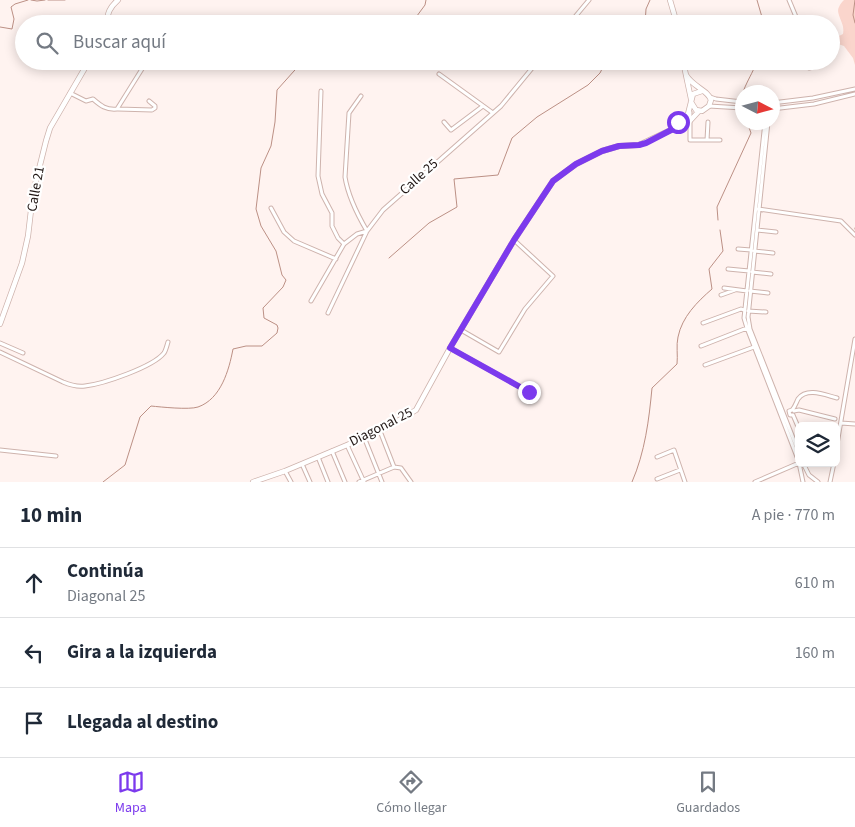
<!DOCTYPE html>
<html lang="es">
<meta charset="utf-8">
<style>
body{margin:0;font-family:"Source Sans 3",sans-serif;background:#f2f2f3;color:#1f2937}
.controls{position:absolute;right:15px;bottom:15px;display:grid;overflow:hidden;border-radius:8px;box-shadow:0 2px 12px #0003}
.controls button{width:45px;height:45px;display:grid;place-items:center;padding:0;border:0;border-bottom:1px solid #e0e1e3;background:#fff;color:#1f2937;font:25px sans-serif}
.compass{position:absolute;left:735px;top:85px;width:45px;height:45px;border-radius:50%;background:#fff;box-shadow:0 2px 12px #0003;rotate:96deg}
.stop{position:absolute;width:15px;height:15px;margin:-11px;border:4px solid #7c3aed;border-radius:50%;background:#fff}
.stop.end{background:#7c3aed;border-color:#fff;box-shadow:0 1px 5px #0008}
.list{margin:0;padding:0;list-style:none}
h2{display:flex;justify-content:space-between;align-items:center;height:65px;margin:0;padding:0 20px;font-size:21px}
h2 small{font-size:16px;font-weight:400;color:#747a83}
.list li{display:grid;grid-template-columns:32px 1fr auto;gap:15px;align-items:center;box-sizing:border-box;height:70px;padding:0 20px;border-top:1px solid #e0e1e3}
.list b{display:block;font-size:19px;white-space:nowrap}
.list p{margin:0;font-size:16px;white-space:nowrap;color:#747a83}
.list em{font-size:16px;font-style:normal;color:#747a83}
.icon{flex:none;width:28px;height:28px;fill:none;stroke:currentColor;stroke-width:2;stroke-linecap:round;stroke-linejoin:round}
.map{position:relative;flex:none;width:855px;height:482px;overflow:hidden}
.search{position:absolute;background:#fff;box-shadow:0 2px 12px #0003;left:15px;right:15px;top:15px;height:55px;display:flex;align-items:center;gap:12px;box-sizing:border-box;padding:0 18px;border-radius:28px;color:#747a83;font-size:19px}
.sheet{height:275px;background:#fff}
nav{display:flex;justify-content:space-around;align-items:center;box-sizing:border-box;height:70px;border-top:1px solid #e0e1e3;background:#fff;font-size:14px;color:#747a83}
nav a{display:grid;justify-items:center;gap:2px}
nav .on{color:#7c3aed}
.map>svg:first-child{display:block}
.green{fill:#fad5cc}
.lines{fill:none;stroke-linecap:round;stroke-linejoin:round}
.stream{stroke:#bc9085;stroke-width:1}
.street-casing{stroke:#ceb3ad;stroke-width:5}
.secondary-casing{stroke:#ceb3ad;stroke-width:6}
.street{stroke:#fff;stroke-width:3}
.secondary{stroke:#fff;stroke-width:4.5}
.route{stroke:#7c3aed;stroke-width:6}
.labels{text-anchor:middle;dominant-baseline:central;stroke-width:4.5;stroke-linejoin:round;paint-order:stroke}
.street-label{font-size:14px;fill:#201614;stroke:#fff}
</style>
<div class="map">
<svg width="855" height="482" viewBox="0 0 855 482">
<rect width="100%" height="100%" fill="#fff3f0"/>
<path class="green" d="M844,0H855V65L853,58L844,46L838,44L836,41L837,37L843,34C846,24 835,14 839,7C840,4 842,2 844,0Z"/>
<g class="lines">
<path class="stream" d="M31,0L37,1L45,0
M48,0H65
M757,0L764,24
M855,0L853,15L855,23
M411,24L425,5L426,0
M645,24L646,9L650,0
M0,27L12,29L14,19L11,7L15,4L28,0
M742,112C737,93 751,79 757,61
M718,220L717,207L751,133L747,122
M855,229V228
M389,258L429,223L457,207L454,179L498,175L512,138L537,117L588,85L600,73L606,61
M103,482L125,465L140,417L151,406C161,407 189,410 198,407C221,399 229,370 233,349L246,346H262L277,333L278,328L277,325L264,318L263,308L283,287L286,280L282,275L276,251L261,226L256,209L261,168L271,146L275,122L277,90L303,61
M632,482C645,452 649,420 652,388L677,364C678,356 676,345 678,337C682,317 697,302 712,289L709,269L723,251L720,230"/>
<defs>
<path id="street" d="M789,0L799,24
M569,24L589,0
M809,68L822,65V61
M439,74L493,113
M321,91L318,176L322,194L332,213V226L338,238L344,244L357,234L367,231C357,214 348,196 345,177L349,113L361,96
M70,93L86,101L93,99C101,106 106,110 117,109L147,61
M710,97L716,99L742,102
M772,103L813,98L855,89
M709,106L742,108
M118,109L152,110L155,108V106L149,101
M772,109L814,104L855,94
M690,112V140H720
M444,122L451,130L483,106
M765,122L744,318L747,328L799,462
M768,122L748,317L750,329L799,453
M707,140L708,122
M271,208L284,232L294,241L336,259
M758,209L841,221L855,235
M757,230L776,232
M738,249L751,250
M754,251L773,253
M728,269L749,271
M752,272L771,274
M724,288L747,291
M750,291L768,293
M721,295L735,290
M311,301L344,244
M748,311L766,312
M328,313L367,231L383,210L501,106L538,61
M703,323L741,309L744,310
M461,330L499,352L525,309L553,276L514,240
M0,343L23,353
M701,346L747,328
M450,348L529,392
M0,352L63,382C70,385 78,387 85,386C103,384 153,367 164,353C166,350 167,345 168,342
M705,365L754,347
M794,411L799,410L835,419
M793,415H790L789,411L792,410C795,407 796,403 798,399C807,387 825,395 837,398
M793,415L799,429
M841,423L855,424
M380,431L394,467L401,468L411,482
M364,437L382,482
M347,445L364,482
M0,450L56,456
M836,450L855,339
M332,451L345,482
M318,457L328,482
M657,457L674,450L685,482
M799,463L803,482
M803,463L809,475L818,482
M302,464L310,482
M285,471L291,482
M657,479L680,470
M359,482L394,467
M755,482L799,463
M830,482L834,463"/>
<path id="secondary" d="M670,0L677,24
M107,24C107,13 110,7 118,0
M683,61L691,99
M686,75C693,87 708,90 711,100L709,106L702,111L696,110L691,102
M675,128L678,122L688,114L693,94L702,91
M0,324L22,263L28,236L33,193L46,141L50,128L89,61
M253,482L285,471L347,445L386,428L416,410L450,348L514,240L553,181L576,164L602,151L619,146L639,145L675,128H681L687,124L699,111"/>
</defs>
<use href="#street" class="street-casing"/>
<use href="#secondary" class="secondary-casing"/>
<use href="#street" class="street"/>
<use href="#secondary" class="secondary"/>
</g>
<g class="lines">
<path class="route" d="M529,392L450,348L514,240L553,181L576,164L602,151L619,146L639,145L646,143L675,128L678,122"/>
</g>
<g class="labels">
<g class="street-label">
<text transform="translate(419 177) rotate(-42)">Calle 25</text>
<text transform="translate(36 189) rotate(-80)">Calle 21</text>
<text transform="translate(381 427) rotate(-27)">Diagonal 25</text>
</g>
</g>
</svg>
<div class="controls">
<button><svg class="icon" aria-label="layers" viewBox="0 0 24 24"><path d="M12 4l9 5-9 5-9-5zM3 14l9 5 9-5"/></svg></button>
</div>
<svg class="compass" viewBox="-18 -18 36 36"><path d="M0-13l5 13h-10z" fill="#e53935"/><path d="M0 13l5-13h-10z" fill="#747a83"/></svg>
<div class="stop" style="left:678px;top:122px"></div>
<div class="stop end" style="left:529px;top:392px"></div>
<div class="search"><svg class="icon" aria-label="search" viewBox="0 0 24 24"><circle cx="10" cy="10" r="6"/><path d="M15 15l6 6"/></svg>Buscar aquí</div>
</div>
<section class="sheet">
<h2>10 min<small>A pie · 770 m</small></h2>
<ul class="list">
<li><svg class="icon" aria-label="ahead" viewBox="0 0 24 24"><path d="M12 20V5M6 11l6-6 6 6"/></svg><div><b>Continúa</b><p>Diagonal 25</p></div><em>610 m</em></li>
<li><svg class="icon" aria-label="left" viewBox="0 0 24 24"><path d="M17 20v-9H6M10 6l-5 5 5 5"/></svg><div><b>Gira a la izquierda</b></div><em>160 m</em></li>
<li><svg class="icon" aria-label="arrive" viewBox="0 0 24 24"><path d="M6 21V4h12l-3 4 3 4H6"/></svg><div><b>Llegada al destino</b></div></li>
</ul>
</section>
<nav>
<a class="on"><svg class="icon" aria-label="map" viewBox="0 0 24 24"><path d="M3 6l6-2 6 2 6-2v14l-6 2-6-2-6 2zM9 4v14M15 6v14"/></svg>Mapa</a>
<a><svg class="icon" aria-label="directions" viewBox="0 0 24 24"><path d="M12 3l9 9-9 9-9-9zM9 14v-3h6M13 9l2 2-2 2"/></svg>Cómo llegar</a>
<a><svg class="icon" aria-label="saved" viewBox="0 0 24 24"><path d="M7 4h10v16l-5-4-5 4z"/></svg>Guardados</a>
</nav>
